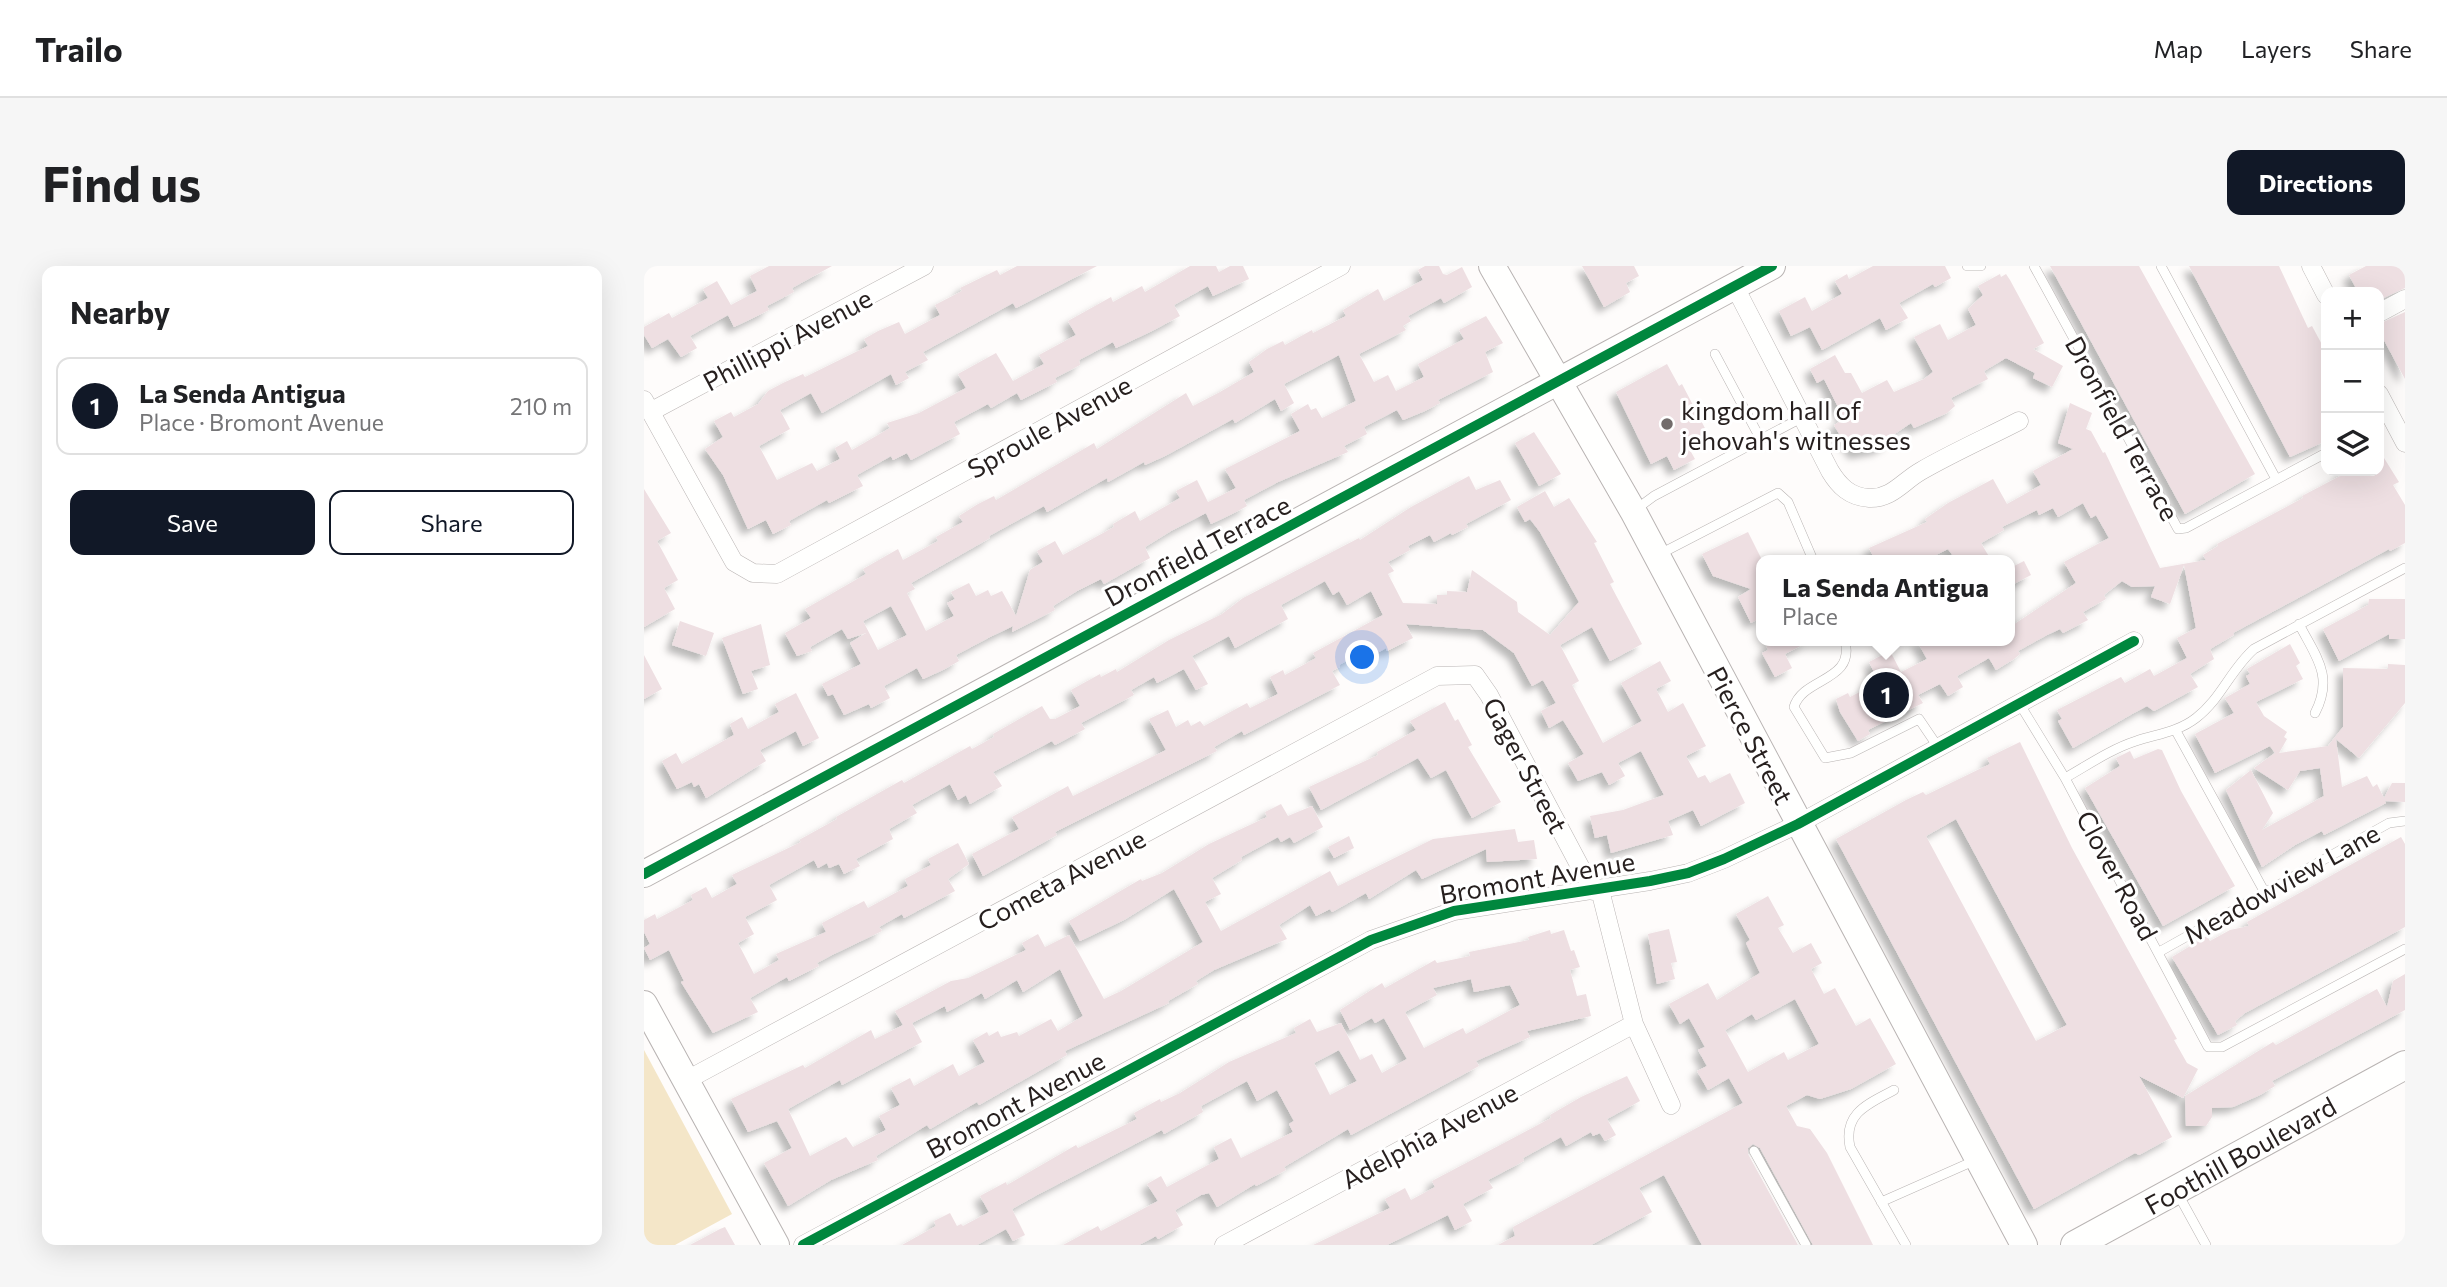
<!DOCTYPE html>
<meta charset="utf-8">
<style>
body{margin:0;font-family:Commissioner,sans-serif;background:#f6f6f6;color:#202124}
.controls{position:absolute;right:21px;top:21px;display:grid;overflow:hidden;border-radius:14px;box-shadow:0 7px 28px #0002}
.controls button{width:63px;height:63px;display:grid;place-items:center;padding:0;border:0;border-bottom:2px solid #e0e0e0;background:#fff;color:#202124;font:35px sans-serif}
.you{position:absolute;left:719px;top:392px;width:24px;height:24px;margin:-18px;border:5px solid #fff;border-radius:50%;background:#1a73e8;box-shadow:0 0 0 10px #1a73e833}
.badge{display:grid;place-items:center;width:46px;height:46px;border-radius:50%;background:#111827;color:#fff;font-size:23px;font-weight:700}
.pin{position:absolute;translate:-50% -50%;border:4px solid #fff;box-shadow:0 2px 7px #0006}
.popup{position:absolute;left:1112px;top:289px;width:259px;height:91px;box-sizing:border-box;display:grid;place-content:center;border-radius:14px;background:#fff;filter:drop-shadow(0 2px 5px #0005);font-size:23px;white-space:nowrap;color:#757577}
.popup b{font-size:26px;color:#202124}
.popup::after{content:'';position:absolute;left:50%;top:100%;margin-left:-14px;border:14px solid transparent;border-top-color:#fff}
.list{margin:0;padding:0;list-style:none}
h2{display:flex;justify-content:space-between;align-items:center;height:91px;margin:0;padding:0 28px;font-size:30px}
h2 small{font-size:23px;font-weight:400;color:#757577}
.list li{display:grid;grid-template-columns:46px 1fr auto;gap:21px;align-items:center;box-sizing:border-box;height:98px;margin:0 14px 14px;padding:0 14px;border:2px solid #e0e0e0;border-radius:14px}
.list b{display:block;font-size:26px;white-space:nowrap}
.list p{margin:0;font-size:23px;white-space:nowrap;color:#757577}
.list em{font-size:23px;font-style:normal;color:#757577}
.actions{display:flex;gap:14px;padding:21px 28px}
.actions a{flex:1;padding:16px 0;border:2px solid #111827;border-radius:14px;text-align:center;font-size:24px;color:#111827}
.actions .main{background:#111827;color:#fff}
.icon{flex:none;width:38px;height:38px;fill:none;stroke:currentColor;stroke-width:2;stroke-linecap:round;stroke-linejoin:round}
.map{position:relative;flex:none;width:1761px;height:979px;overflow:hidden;border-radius:14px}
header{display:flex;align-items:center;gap:42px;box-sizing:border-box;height:98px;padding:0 35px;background:#fff;border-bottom:2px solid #e0e0e0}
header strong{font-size:33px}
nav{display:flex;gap:38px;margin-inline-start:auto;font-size:24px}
.intro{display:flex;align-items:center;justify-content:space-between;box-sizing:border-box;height:168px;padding:0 42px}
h1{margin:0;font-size:49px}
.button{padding:18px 32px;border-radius:14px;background:#111827;color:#fff;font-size:24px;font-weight:700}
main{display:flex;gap:42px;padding:0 42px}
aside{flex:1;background:#fff;border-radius:14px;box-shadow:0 7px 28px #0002}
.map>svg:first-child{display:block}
.green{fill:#f4e6c8}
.building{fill:#eedfe2;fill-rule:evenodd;filter:url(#shadow)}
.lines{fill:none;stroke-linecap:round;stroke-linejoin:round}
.lane-casing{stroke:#b9b4b3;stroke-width:10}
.street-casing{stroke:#b9b4b3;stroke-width:19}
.secondary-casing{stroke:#b9b4b3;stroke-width:28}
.primary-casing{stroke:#b9b4b3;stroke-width:30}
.lane{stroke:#fffffe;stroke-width:9}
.street{stroke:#fffffe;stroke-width:18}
.secondary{stroke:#fffffe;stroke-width:26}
.primary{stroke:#fffffe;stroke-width:28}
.cycleway-casing{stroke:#fff;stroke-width:15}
.cycleway{stroke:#00873e;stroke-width:10}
.poi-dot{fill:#726c6b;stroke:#fff;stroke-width:2.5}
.labels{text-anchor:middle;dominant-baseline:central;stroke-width:6;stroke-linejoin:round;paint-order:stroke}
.street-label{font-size:26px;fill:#261f1e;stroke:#fff}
.poi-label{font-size:26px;fill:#261f1e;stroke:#fff;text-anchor:start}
</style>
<header>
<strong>Trailo</strong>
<nav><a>Map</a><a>Layers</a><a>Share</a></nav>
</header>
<div class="intro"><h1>Find us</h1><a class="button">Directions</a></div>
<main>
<aside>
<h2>Nearby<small></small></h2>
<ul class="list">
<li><span class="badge">1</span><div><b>La Senda Antigua</b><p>Place · Bromont Avenue</p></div><em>210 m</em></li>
</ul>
<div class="actions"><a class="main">Save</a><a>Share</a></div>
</aside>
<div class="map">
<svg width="1761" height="979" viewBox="0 0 1761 979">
<defs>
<filter id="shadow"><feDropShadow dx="-6" dy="6" stdDeviation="3.5" flood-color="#0004"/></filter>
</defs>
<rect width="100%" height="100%" fill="#fefcfb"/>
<path class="green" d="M0,784L88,948L31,979H0Z"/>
<path class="building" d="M125,0H188L148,22L150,26L123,40L125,44L109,52L90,61L84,49L46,70L53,82L37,91L24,73L8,82L0,69V61L25,47L28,52L64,32L59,23L73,15L87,39L113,25L106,10Z
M373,0H453L372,42L369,37L279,86L284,94L261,106L265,112L252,119L247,108L178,147L167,127L136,144L146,163L115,180L133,214L168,197L173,205L196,193L191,182L203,175L208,184L246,162L243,157L275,147L322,122L314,108L352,87L369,115L400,98L395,89L432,69L424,55L467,31L469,36L498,20L501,26L546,0H572L575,6L586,0H599L605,13L569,30L564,20L530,39L536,50L508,65L472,82L469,76L435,94L436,99L411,112L413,116L377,134L373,127L347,142L344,138L310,156L316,168L267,194L263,187L249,194L247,190L213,209L219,220L185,237L183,234L145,255L147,259L129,268L122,254L104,263L79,209L61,183L79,171L70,155L87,146L90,151L114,138L124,125L139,117L159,108L161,111L224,80L220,73L234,65L255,56L261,68L296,49L291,39L318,25L316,22L353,4L356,9Z
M781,0H795L799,8L803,9L818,1L828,21L800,37L797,32L764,50L767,55L759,60L762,64L715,88L730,116L744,109L752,125L780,111L774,98L820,73L815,64L842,50L859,77L841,86L849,106L794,134L796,137L781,145L759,154L753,144L720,161L723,168L700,180L704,186L634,216L600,234L603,240L588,248L567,258L562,247L527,265L501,281L506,292L460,318L457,313L433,325L409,340L411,344L368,366L369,360L346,371L312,389L315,395L299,404L279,413L273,402L240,420L246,432L227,442L225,438L200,449L189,428L184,430L178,418L217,398L206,377L222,367L204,373L198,363L166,381L168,385L153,390L141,367L167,352L161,343L222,308L219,303L254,283L259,294L294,275L292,271L319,256L315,250L334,238L350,230L352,234L450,177L453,183L542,127L549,140L576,126L610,106L605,96L623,83L639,75L641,79L668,64L669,67L702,50L699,44L734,23L740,35L779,14L774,4ZM695,89L712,135L678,152L672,142L667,144L664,138L647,148L656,165L581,203L592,222L564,236L553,214L532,225L536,232L496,255L491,245L469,258L470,261L419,289L411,275L393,285L399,296L386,304L372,350L358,325L347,330L344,324L332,330L325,317L307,326L311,333L303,337L310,350L282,365L263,327L271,323L267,317L346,272L345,270L400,240L403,246L463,212L464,216L500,196L501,199L521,190L589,153L591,157L631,133L637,145L650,137L640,118ZM247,340L263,369L234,384L219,355Z
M938,0H990L995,10L982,17L986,26L960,41Z
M1229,0H1301L1307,12L1291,21L1289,18L1255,37L1264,52L1242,64L1236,52L1178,84L1166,61L1147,70L1135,45L1161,31L1168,45L1198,28L1191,15L1203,8L1205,13Z
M1406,0H1495L1611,208L1541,248Z
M1545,0H1635L1664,62L1668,60L1682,86V175L1646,191Z
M1722,0H1761V22L1735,34V26H1714L1705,9Z
M1356,8L1357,11L1362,8L1366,14L1400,77L1389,83L1419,100L1408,121L1389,112L1391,107L1362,92L1340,105L1344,113L1307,132L1311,140L1303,147L1270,162L1267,157L1243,173L1245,177L1234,183L1210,187L1204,176L1201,178L1190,159L1200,153L1180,113L1173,117L1166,103L1191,89L1201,107H1207L1218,127L1243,114L1250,126L1280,113L1289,106L1270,71L1296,58L1304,74L1332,59L1324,43L1339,29L1334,20Z
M1761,46V113L1735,65V58Z
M1023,98L1035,120L1038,118L1064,168L1043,179L1051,193L1030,204L1023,190L1007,198L972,126Z
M1426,137L1448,147L1442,163L1447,165L1459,187L1461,186L1516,302L1562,294L1559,289L1574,280L1573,278L1659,232L1658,230L1698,209L1696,205H1735V184L1755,216L1749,219L1761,239V277L1746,285L1745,283L1589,367L1590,369L1566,383L1570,393L1546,408L1554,421L1510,445L1503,440L1488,448L1429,482L1414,455L1418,453L1413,444L1477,411L1481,417L1506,403L1510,410L1543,392L1533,372L1552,362L1540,299L1526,338L1507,331L1511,320L1488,321L1478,315L1460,329L1462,333L1439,346L1444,354L1419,367L1416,363L1403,369L1374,385L1376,388L1370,393L1352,404L1345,392L1313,410L1319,421L1304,430L1296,418L1274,429L1279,437L1224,464L1226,468L1214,475L1196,446L1192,433L1204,427L1206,431L1235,416L1225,396L1246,385L1257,406L1283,393L1273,375H1366V361L1432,317L1420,296L1465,272L1452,249L1447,252L1439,237L1414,251L1409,242L1395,249L1393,244L1358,261L1360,264L1337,277L1347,294H1312L1304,283L1282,294H1231L1225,282L1283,256L1281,253L1304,237L1349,213L1363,238L1397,219L1389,205L1429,183L1414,177Z
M890,166L917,208L895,220L871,177Z
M825,210L832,224L856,214L867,234L822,258L824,261L808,269L807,267L790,276L786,269L764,280L766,284L744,296L750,305L744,308L759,337L793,338V329H803V325L823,326L828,304L873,336L874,346L906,369L935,336L896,266L886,253L881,256L873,241L901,225L910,241L925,232L953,276L950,277L970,316L966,318L998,378L966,395L948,361L916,379L935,415L928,419L959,477L998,455L977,417L1016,395L1027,415L1012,423L1024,446L1039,437L1062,480L1042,490L1054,512L1061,509L1066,517L1086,507L1101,537L1057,560L1049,544L1024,555L1029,569L967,587L963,569L951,572L946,550L979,544L1020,529L997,485L974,497L981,510L965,519L958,506L934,515L924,497L940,488L919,454L905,462L897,445L912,437L899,414L888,420L870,387L839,364L762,358L769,372L743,385L742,382L723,393L719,386L695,399L696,401L688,405L696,419L600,469L598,465L570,481L573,485L411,566L413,569L339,610L328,588L375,563L368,551L424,520L429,530L522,484L505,453L524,444L532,461L544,454L547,460L556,455L560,460L603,437L606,442L634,428L626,411L639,404L641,409L672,392L669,387L739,349L727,325L703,339L695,325L689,329L681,315L637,339L644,353L591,382L585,370L548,390L564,418L552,424L540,403L513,417L510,411L487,424L490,429L437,457L441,463L411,479L408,475L349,506L358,520L326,538L322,529L314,534L306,518L268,539L273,547L245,563L249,573L212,593L216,600L200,608L195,598L185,602L183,597L174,602L170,594L125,619L133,634L101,651L110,668L94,677L110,708L135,694L132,688L182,666L178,657L220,635L224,642L264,620L261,613L287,599L284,593L314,577L325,598L304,613L311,625L260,652L258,648L235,661L238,665L188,689L173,697L175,700L145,715L143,711L106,732L114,746L69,767L37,716L40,715L25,684L6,694L0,682L6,678L0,666V654L11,648L13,653L49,634L47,629L62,621L68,632L93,618L88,609L157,576L155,574L193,553L192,551L258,514L260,517L326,480L328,483L350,471L349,468L398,440L406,453H411L436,440L427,424L456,408L457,411L472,403L473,406L525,374L578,348L599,332L715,272L716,274L767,241Z
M0,223L27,267L13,275L34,314L20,322L31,343L0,361Z
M1104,266L1118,294V351L1107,357L1094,331L1107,323L1069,310L1058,288Z
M1380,295L1387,309L1366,320V302Z
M1725,333H1761V373H1745V368L1695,395L1679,363L1724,339Z
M36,355L70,367L62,390L28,379Z
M117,358L126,399L107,405L114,423L99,428L78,372Z
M1129,375H1166L1141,388L1148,402L1131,411L1118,387L1124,384L1122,379Z
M1646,378L1656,397L1652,400L1659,413L1612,436L1620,450L1643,466L1640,471L1643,473L1635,487L1684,480L1699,461V402L1744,403V398L1761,399V437L1715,492L1692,473L1698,521L1723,510L1729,521L1733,518L1740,532L1748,517H1761V536L1741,535L1742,537L1680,569L1678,565L1651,579L1618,601L1582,524L1607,504L1629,547L1618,564L1680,530L1676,502L1656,505L1644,524L1610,502L1631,487L1626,480L1571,507L1551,468L1590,447L1581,432L1606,418L1602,410L1606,408L1603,403Z
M0,389L18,423L0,433Z
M152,427L175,472L159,480L152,465L116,484L122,495L62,532L55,518L50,521L48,516L33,523L18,495L32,487L38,498L90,469L86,458L98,451L104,463L135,446L131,438Z
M801,436L811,455L814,453L828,479L824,481L857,536L828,552L802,504L787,512L774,492L677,544L665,521L734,489L733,486L772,464L766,455Z
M1376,476L1428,582L1533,773L1530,774L1543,797L1554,803L1539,832L1495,810L1528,871L1495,889L1491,887L1390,943L1192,573L1262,534L1279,526L1282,529L1346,498L1343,492ZM1312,553L1423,759L1392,775L1282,570Z
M1514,483L1518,484L1537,525L1591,620L1519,660L1441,522L1476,500L1472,492L1486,485L1490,493Z
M637,538L644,550L668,540L679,561L650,577L646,571L637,576L634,571L597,591L598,594L568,612L577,628L561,636L577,665L686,605L694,620L789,573L871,563L874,576L890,574L893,593L843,596L842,583L778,613L772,604L725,633L722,627L688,646L686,643L672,650L666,639L635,659L643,673L570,704L552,715L554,718L524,735L525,737L421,785L423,789L335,839L333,836L286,863L283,859L232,890L234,894L187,914L144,940L120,897L148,882L133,855L104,866L87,833L159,799L161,802L227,764L231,773L259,759L251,745L307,715L324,712L382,684L378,677L394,668L401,681L425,669L460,733L477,725L559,676L530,623L480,654L436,675L425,655L497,613L498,615L518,607L565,578L623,551L621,546ZM416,703L439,750L414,765L407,753L375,770L373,766L357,771L354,765L345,770L343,766L329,774L341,796L315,810L309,798L270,820L266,812L247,822L256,839L235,850L242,864L209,881L202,871L166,890L144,843L196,814L198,819L278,776L268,757L301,740L303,746L338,727L341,733L373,714L379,726Z
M705,570L710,582L690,592L684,581Z
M1757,571L1761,578V661L1601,747L1591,755L1593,759L1574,769L1528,691L1563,670L1566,675L1586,664L1605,660L1603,656Z
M1124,630L1140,659L1134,662L1149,687L1167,677L1178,697L1167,703L1180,728L1191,722L1212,760L1226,752L1252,798L1207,823L1176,833L1163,829L1142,840L1153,860L1166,863L1183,887L1229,979H1169L1116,882L1109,878L1104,882V888L1154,979H1058L1020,909L995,922L1008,946L947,979H854L871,970L869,961L1099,837L1085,812L1064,824L1053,805L1063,800L1054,784L1061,781L1045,752L1036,758L1025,738L1064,717L1073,734L1116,707L1102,677L1106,674L1092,648ZM1151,733L1175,778L1144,794L1140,786L1104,806L1081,764L1108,748L1112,754Z
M1025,663L1033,696L1027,697L1031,713L1013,718L1004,668Z
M906,664L907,668L920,664L927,685L930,684L936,701L926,704L933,730L942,728L947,750L883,765L886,771L832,795L835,800L707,869L704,863L640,901L642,904L612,920L611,918L573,941L565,927L557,929L531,944L539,959L514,973L512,970L495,979H419L454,960L457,965L514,935L503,918L517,910L523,921L575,893L570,881L587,872L597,892L649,866L645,858L650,855L633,824L613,835L603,815L557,840L559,846L520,868L518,864L393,929L368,943L381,969L369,975L362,963L333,979H258L292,960L290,955L306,947L313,960L317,958L319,960L345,946L336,930L362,916L363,919L432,879L434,882L493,853L490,847L516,833L517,836L536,827L585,796L652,767L650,762L666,753L673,766L697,757L716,794L728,788L738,807L763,793L740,752L731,757L728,752L706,764L696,744L738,717L741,722L791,694L793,697L826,690L825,686L885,674L884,671ZM827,713L830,726L866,719L876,739L822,768L819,762L780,782L761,746L793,729L789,722ZM695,784L713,815L686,829L670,797Z
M1761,708V744L1628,815L1631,820L1616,829L1589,841L1568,842V851L1562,860H1542L1541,830L1629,776L1632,779L1733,723L1743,741L1749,715Z
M983,810L996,835L963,853L972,869L961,875L956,867L949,870L947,866L922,880L917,871L879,892L880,895L844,914L849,922L819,938L828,955L811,964L804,949L743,979H669L746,942L741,933L761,922L767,934L791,921L788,915L907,852L906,849L937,831Z
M81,961L91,979H46L76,963Z"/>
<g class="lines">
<defs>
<path id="lane" d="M1323,0H1337
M1390,0L1534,263L1542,262L1682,187
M1517,0L1632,213
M1071,88L1117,174
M991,244L1010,230L1159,151
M1014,289L1134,227L1144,236L1169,294
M1655,358C1672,391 1690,410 1671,447
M1201,375C1211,416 1159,411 1150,441L1181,492L1207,487L1275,453L1294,481
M1375,437L1421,512L1564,781H1578L1761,683
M1532,465L1620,625
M1421,512C1444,499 1467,483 1492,475C1513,468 1534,466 1552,452C1577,433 1587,403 1610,383L1761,302
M1515,686L1745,557L1761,555
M1250,824C1224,838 1199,847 1206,881L1262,979
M1110,885L1162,979
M1534,928L1562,979
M1237,936L1332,894"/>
<path id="street" d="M1667,0L1682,29
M1091,21L1186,205C1195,220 1206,231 1225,232C1248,233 1259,215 1277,205C1308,187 1342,172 1375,155
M1735,47L1761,33
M1735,128L1761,177
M0,134L90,296L109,307L133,308L697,0
M6,146L280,0
M956,624L990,758L1027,839
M41,815L793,410L831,409L845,429L949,625
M159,979L727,674L810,645L1006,615L1044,607L1080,593L1154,558L1490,375
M580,979L990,758"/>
<path id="secondary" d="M848,0L989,245L1380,979
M0,608L1128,0
M0,738L132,979"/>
<path id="primary" d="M1431,979L1761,799"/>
</defs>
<use href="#lane" class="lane-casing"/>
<use href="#street" class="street-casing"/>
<use href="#secondary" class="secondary-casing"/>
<use href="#primary" class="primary-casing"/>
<use href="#lane" class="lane"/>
<use href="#street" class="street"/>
<use href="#secondary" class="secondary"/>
<use href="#primary" class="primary"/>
<defs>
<path id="cycleway" d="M0,608L1128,0
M159,979L727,674L810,645L1006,615L1044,607L1080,593L1154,558L1490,375"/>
</defs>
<use href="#cycleway" class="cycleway-casing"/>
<use href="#cycleway" class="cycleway"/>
</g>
<circle class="poi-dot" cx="1023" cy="158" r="7"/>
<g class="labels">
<g class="street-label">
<text transform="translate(143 73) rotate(-28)">Phillippi Avenue</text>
<text transform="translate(405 160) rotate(-29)">Sproule Avenue</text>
<text transform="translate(1479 162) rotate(61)">Dronfield Terrace</text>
<text transform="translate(553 284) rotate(-28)">Dronfield Terrace</text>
<text transform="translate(1107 469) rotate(62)">Pierce Street</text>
<text transform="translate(882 499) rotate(62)">Gager Street</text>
<text transform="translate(1474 609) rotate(62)">Clover Road</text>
<text transform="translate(893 611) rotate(-10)">Bromont Avenue</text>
<text transform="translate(417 613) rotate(-28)">Cometa Avenue</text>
<text transform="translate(1637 617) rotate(-29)">Meadowview Lane</text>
<text transform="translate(371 838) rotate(-28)">Bromont Avenue</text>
<text transform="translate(785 869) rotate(-28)">Adelphia Avenue</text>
<text transform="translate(1596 889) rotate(-29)">Foothill Boulevard</text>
</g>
<g class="poi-label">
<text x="1037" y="143">kingdom hall of<tspan x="1037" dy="30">jehovah's witnesses</tspan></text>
</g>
</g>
</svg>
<div class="controls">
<button>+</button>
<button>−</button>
<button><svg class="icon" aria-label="layers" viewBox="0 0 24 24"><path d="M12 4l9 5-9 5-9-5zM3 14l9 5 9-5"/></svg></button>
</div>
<div class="you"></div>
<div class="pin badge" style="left:1242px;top:429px">1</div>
<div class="popup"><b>La Senda Antigua</b>Place</div>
</div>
</main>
